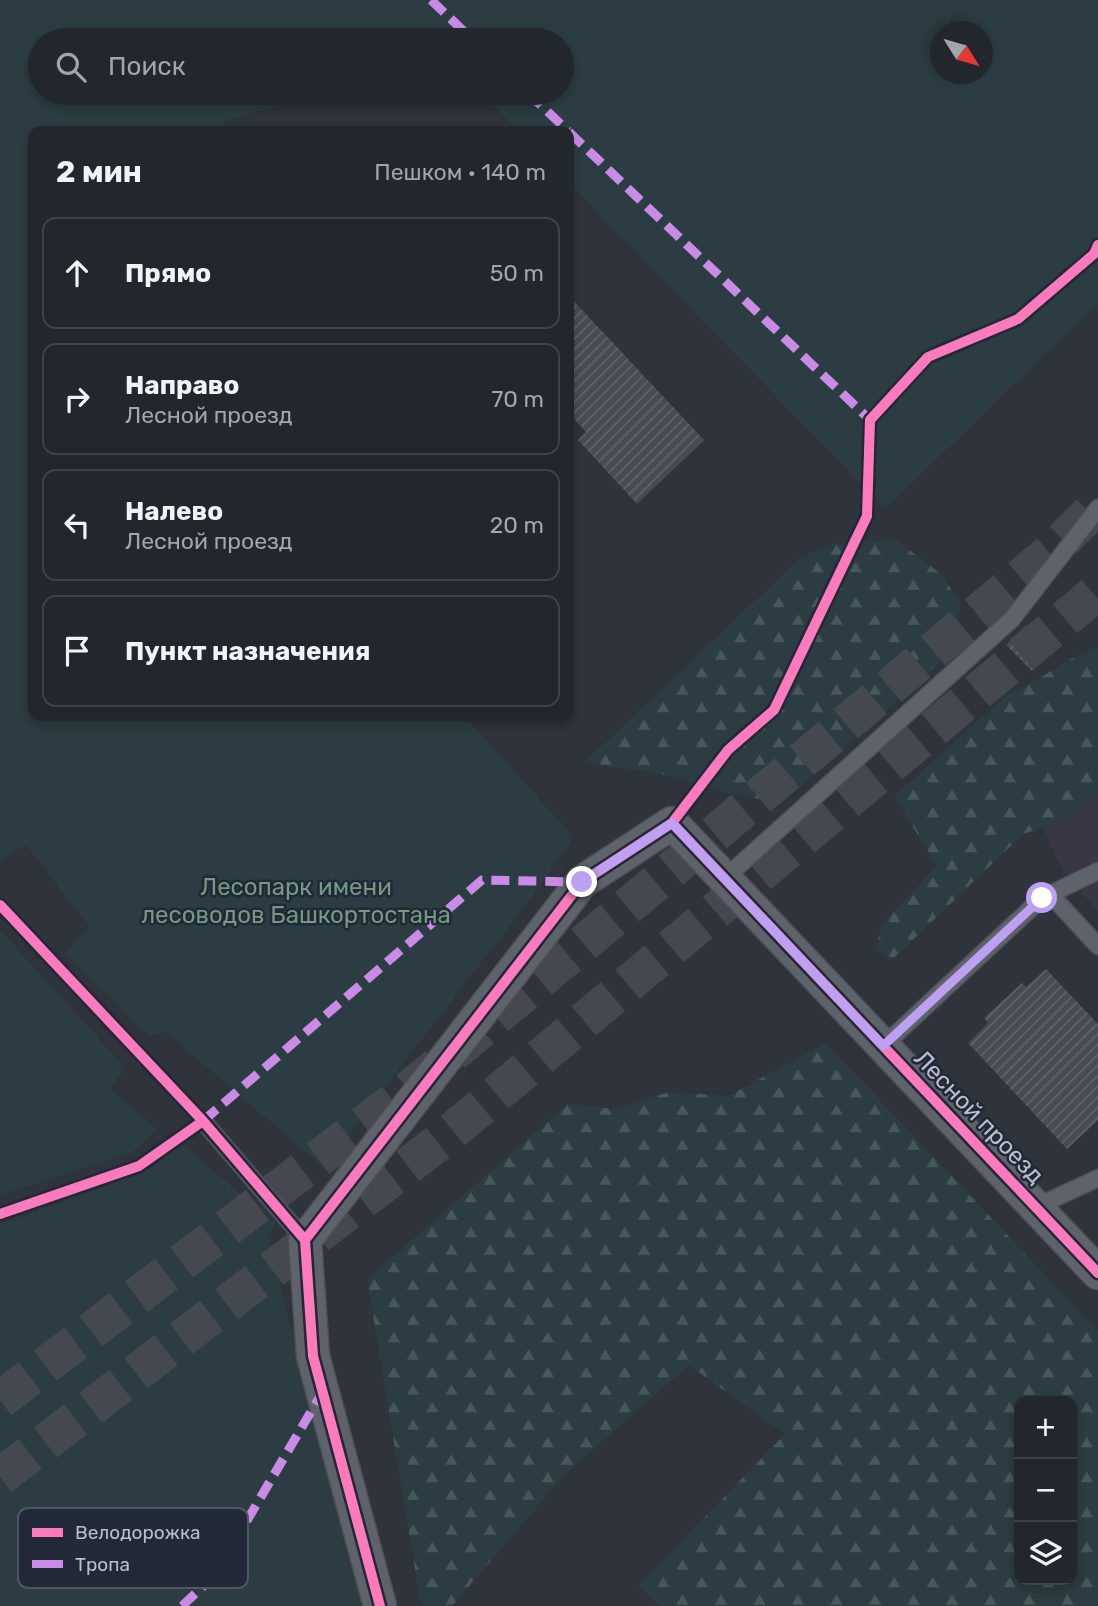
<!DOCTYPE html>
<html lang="ru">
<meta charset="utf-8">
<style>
body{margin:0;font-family:Rubik,sans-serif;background:#2e3239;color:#f1f3f6}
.controls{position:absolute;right:21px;bottom:21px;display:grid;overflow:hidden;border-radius:14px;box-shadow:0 4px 10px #0003}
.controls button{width:63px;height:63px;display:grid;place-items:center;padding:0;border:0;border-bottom:2px solid #3f4349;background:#22262d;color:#f1f3f6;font:35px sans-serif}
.compass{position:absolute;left:930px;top:21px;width:63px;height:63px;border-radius:50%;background:#22262d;box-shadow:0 4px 10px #0003;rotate:127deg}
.stop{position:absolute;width:21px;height:21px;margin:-16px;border:5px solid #bca0f2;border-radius:50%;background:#fff}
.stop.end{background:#bca0f2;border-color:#fff;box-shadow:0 2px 7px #0008}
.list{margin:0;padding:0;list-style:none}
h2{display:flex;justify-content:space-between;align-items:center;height:91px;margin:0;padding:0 28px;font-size:30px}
h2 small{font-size:23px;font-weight:400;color:#a2a5aa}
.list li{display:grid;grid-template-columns:46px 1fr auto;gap:21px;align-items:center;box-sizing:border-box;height:112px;margin:0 14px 14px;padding:0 14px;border:2px solid #3f4349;border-radius:14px}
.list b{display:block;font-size:26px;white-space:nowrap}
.list p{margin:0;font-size:23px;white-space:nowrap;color:#a2a5aa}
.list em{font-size:23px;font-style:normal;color:#a2a5aa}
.icon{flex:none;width:38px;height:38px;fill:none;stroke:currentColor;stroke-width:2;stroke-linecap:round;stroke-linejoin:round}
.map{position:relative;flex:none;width:1098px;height:1606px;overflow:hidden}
.search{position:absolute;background:#22262d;box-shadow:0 4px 10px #0003;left:28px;top:28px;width:546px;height:77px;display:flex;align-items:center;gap:18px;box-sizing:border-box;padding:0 24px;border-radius:38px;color:#a2a5aa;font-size:26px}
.panel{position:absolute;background:#22262d;box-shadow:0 4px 10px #0003;left:28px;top:126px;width:546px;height:595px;border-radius:14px}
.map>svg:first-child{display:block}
.medical{fill:#393745}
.forest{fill:url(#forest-firs);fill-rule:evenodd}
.green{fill:#2b3d42;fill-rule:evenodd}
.building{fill:url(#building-hatch)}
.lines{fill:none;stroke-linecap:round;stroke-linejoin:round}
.primary-tunnel{stroke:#434851;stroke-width:38;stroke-dasharray:38 19;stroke-linecap:butt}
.lane-casing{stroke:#4c4f56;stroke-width:19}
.street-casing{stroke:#4c4f56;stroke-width:35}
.path{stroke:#61666c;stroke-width:4.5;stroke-dasharray:5 5;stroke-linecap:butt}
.lane{stroke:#5e626a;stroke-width:16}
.street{stroke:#5e626a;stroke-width:32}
.quiet{stroke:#ca8be6;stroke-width:9;stroke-dasharray:18 9;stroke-linecap:butt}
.cycleway-casing{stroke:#212837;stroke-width:15}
.cycleway{stroke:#fd7abc;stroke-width:10}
.route{stroke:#bca0f2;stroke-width:9}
.labels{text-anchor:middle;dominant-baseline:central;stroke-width:5;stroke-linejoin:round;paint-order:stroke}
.park-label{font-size:24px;fill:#729b7f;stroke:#212837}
.street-label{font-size:24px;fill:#b9bfcb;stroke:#212837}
.key{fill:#212837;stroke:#4f5563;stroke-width:2}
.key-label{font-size:19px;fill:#b9bfcb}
</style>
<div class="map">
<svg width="1098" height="1606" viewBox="0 0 1098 1606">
<defs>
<pattern id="forest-firs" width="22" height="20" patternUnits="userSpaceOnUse" patternTransform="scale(1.75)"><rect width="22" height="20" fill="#2b3d42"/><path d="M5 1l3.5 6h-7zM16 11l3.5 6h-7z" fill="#48575c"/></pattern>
<pattern id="building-hatch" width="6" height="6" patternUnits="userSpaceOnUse" patternTransform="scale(1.75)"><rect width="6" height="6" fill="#474b52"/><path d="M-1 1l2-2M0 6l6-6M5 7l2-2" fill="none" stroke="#5f636a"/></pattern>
</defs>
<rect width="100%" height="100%" fill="#2e333c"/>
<path class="medical" d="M1098,739V911L1061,869L1034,805Z"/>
<path class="forest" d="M895,539L941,574L960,603L956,648L792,794L771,801L735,795L672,776L585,762L800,558L832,544Z
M1098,648V791L1070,819L1023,834L893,959L876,950L881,925L937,866L894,796L1012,691C1046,680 1064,656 1098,648Z
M826,1043L1098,1331V1606H660L638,1586L785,1434L689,1365L565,1474L452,1606H421L367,1279L568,1104L615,1109L669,1092L728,1096ZM1019,1401H1072V1580H1019Z"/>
<path class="green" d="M0,0H1098V304L885,509L569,183V131H519L481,93H562V40H40V93H321L225,121V131H33V716H464L574,837L527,904L323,1167L166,1032L149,1036L65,954L89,926L26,845L0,861ZM940,32H982V74H940Z
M0,930L125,1067L111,1089L158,1130L131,1153L0,1195Z
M181,1143L275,1223L268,1237L362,1606H0V1224L145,1172Z"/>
<path class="building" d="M569,296L704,440L637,504L578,440L586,432L569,413Z
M1025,626L1051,653L1032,671L1006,645Z
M1046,969L1098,1024V1120L1067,1149L968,1043L988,1023L984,1018L1022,983L1026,987Z"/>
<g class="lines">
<path class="primary-tunnel" d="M0,1400L405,1093L1052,551L1098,505
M0,1477L439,1142L1098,591"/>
<defs>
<path id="lane" d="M724,879L1012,619L1098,508
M1049,893L1098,946
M883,1046L1042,898L1098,871
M203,1121L305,1240
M1036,1207L1098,1178"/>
<path id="street" d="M380,1606L313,1356L305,1240L582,882L672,823L1098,1273"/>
</defs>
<use href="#lane" class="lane-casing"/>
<use href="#street" class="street-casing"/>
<path class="path" d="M0,905L189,1106
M0,1214L139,1166L184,1134"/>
<use href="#lane" class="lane"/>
<use href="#street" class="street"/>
<path class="quiet" d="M431,0L473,40
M528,93L568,131
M569,132L870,420
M203,1121L482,880L582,882
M182,1606L215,1575L322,1393"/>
<defs>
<path id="cycleway" d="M672,823L728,750L774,710L867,516L870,420L928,357L1018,319L1094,254L1098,245
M0,905L203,1121L305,1240
M0,1214L139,1166L203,1121
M380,1606L313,1356L305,1240L582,882L672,823L1098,1273"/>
</defs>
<use href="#cycleway" class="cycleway-casing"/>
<use href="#cycleway" class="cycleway"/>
</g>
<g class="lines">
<path class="route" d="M582,882L672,823L883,1046L1042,898"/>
</g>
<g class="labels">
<g class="park-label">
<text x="296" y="887">Лесопарк имени<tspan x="296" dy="28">лесоводов Башкортостана</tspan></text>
</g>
<g class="street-label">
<text transform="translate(979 1117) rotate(46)">Лесной проезд</text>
</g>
</g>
<rect x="18" y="1508" width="230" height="80" rx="10" class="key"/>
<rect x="32" y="1528" width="31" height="9" fill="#fd7abc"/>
<rect x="32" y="1560" width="31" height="8" fill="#ca8be6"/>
<g class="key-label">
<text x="75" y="1539">Велодорожка</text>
<text x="75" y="1571">Тропа</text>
</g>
</svg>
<div class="controls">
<button>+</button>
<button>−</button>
<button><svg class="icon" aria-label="layers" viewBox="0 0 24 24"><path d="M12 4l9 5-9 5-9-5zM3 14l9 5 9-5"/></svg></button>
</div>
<svg class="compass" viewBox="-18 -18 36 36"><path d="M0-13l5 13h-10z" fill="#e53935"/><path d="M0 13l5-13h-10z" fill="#a2a5aa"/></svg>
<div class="stop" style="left:1042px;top:898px"></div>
<div class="stop end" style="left:582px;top:882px"></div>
<div class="search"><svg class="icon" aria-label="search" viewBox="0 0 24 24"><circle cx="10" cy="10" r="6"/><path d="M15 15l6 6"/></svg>Поиск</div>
<section class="panel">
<h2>2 мин<small>Пешком · 140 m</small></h2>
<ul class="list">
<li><svg class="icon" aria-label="ahead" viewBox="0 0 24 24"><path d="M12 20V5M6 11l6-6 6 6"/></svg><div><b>Прямо</b></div><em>50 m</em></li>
<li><svg class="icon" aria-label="right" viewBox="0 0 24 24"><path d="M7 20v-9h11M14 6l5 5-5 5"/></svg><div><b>Направо</b><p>Лесной проезд</p></div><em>70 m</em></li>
<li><svg class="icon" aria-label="left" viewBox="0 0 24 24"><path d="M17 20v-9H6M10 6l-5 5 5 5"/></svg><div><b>Налево</b><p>Лесной проезд</p></div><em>20 m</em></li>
<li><svg class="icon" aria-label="arrive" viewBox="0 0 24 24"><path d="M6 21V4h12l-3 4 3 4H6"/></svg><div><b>Пункт назначения</b></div></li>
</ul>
</section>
</div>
